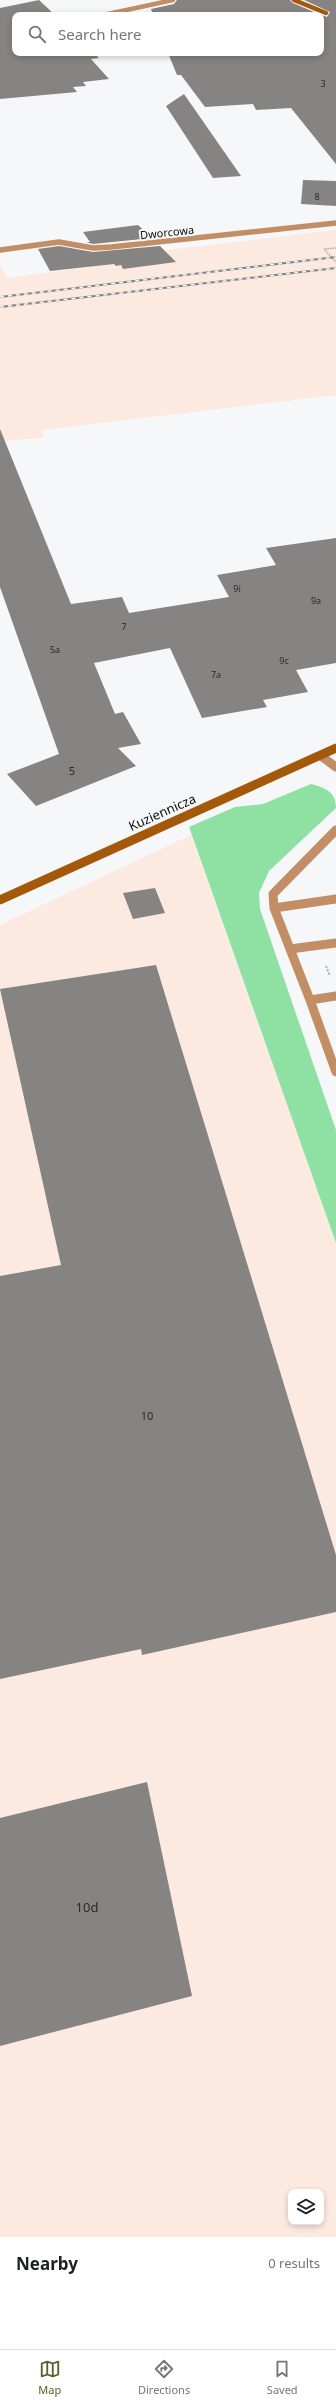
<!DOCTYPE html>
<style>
body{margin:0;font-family:"Noto Sans",sans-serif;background:#f6f6f6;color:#202124}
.controls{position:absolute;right:12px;bottom:12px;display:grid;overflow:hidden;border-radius:8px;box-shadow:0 2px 6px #0003}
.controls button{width:36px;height:36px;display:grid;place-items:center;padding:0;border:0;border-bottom:1px solid #e0e0e0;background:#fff;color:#202124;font:20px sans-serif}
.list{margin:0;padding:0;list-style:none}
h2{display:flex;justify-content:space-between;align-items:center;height:52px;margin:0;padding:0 16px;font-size:17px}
h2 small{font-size:13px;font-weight:400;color:#757577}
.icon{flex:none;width:22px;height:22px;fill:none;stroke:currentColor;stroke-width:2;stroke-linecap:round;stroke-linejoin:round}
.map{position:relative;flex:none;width:336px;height:2237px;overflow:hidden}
.search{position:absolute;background:#fff;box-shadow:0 2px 6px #0003;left:12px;right:12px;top:12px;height:44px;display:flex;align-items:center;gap:10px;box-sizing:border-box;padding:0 14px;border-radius:8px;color:#757577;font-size:15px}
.sheet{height:112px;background:#fff}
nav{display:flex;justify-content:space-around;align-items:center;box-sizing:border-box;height:56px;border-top:1px solid #e0e0e0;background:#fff;font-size:11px;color:#757577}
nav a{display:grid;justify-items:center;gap:2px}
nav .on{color:#585e2c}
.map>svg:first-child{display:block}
.industrial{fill:#fce9e0;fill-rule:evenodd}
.green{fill:#8ee1a3}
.building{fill:#858483}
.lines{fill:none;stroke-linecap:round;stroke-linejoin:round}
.path-far1{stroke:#aaabad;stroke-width:1.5;stroke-dasharray:1.5 1;stroke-linecap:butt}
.path{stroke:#aaabad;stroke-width:2;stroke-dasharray:2 1.5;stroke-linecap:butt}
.lane{stroke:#c28e66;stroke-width:9}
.street-far1{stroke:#c28e66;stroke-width:4.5}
.street{stroke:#c28e66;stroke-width:5.5}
.secondary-far1{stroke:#a4580a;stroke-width:4.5}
.secondary{stroke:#a4580a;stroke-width:9}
.rail-casing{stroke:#818283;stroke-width:2}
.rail{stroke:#f6f7f9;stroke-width:1.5;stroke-dasharray:4;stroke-linecap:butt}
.labels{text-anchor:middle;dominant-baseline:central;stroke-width:4;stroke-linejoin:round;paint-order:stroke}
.far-number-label{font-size:9px;fill:#2a292a}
.far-street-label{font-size:11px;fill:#0b0b0c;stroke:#f6f7f9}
.number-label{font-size:11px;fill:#2a292a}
.street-label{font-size:13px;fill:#0b0b0c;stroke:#f6f7f9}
.near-number-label{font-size:13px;fill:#2a292a}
</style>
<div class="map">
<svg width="336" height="2237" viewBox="0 0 336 2237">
<rect width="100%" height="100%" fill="#f6f7f9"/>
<path class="industrial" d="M336,230V395L42,430L44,438L0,441V265L7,278L113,264L109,257Z
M191,835L336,1243V2237H0V925ZM291,2192H321V2222H291Z"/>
<path class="green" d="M311,784C326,788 336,792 336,808L269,871L259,893L260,909L336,1130V1243L189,827L235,807L263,804Z"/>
<path class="building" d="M39,0L55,15H15V53H94L99,58L91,59L109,79L83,82L86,86L73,87L77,92L0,99V8Z
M177,0H290L293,3L321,15H153L151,9L174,4Z
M304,0H336V164L291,108L256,110L253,104L205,107L181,75H177L168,53H321V15L327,17L330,12Z
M184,94L241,176L213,178L166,106Z
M303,180L336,181V206L301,204Z
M138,225L152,238L93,244L86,242H90L83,232Z
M59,246L93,252L160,246L176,262L123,269L121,265L116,266L114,264L50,271L38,249Z
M0,429L71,604L122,597L129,613L229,597L217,575L276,565L266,548L336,538V663L296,670L308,692L263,700L267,707L202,718L170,648L94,663L115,714L123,712L141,744L118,748L136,766L36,806L7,774L59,754L0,587Z
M155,888L165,913L133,919L123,893Z
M156,965L336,1555V1612L142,1655L141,1649L0,1679V1276L61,1265L0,989Z
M147,1782L192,1996L0,2046V1818Z"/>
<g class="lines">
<path class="path-far1" d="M324,249L336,262
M325,249L336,248"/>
<path class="path" d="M326,966L330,976"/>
<path class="lane" d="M321,756L336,767
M336,830L273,894L274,908L310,1000L336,996
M274,908L336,899
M290,949L336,943
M310,1000L336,1072"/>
<path class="street-far1" d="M103,15L173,0"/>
<path class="street" d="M0,250L59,242L93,248L111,247L336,223"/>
<path class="secondary-far1" d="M294,0L326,13"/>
<path class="secondary" d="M0,900L336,748"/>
<defs>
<path id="rail" d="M0,297L336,257
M0,307L336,268"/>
</defs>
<use href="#rail" class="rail-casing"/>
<use href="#rail" class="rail"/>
</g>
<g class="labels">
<g class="far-number-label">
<text x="323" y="83">3</text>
<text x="317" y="196">8</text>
<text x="237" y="588">9i</text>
<text x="316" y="600">9a</text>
<text x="124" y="626">7</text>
<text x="55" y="649">5a</text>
<text x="284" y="660">9c</text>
<text x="216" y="674">7a</text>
</g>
<g class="far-street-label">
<text transform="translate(167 232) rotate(-6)">Dworcowa</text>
</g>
<g class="number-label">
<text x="72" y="770">5</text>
<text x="147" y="1415">10</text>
</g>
<g class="street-label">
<text transform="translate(162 812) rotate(-24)">Kuziennicza</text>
</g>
<g class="near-number-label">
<text x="87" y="1907">10d</text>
</g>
</g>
</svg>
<div class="controls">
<button><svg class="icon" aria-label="layers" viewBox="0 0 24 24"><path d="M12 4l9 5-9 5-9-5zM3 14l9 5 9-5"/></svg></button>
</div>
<div class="search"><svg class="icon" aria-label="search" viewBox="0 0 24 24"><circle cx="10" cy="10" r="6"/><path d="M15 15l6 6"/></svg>Search here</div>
</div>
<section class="sheet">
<h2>Nearby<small>0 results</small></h2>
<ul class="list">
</ul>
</section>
<nav>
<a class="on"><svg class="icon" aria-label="map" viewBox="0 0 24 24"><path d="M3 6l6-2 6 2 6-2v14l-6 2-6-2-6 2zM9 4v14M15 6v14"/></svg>Map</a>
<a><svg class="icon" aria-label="directions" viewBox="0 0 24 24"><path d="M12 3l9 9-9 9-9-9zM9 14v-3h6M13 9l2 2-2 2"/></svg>Directions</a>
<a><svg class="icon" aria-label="saved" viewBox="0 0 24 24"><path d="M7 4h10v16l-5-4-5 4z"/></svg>Saved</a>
</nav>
